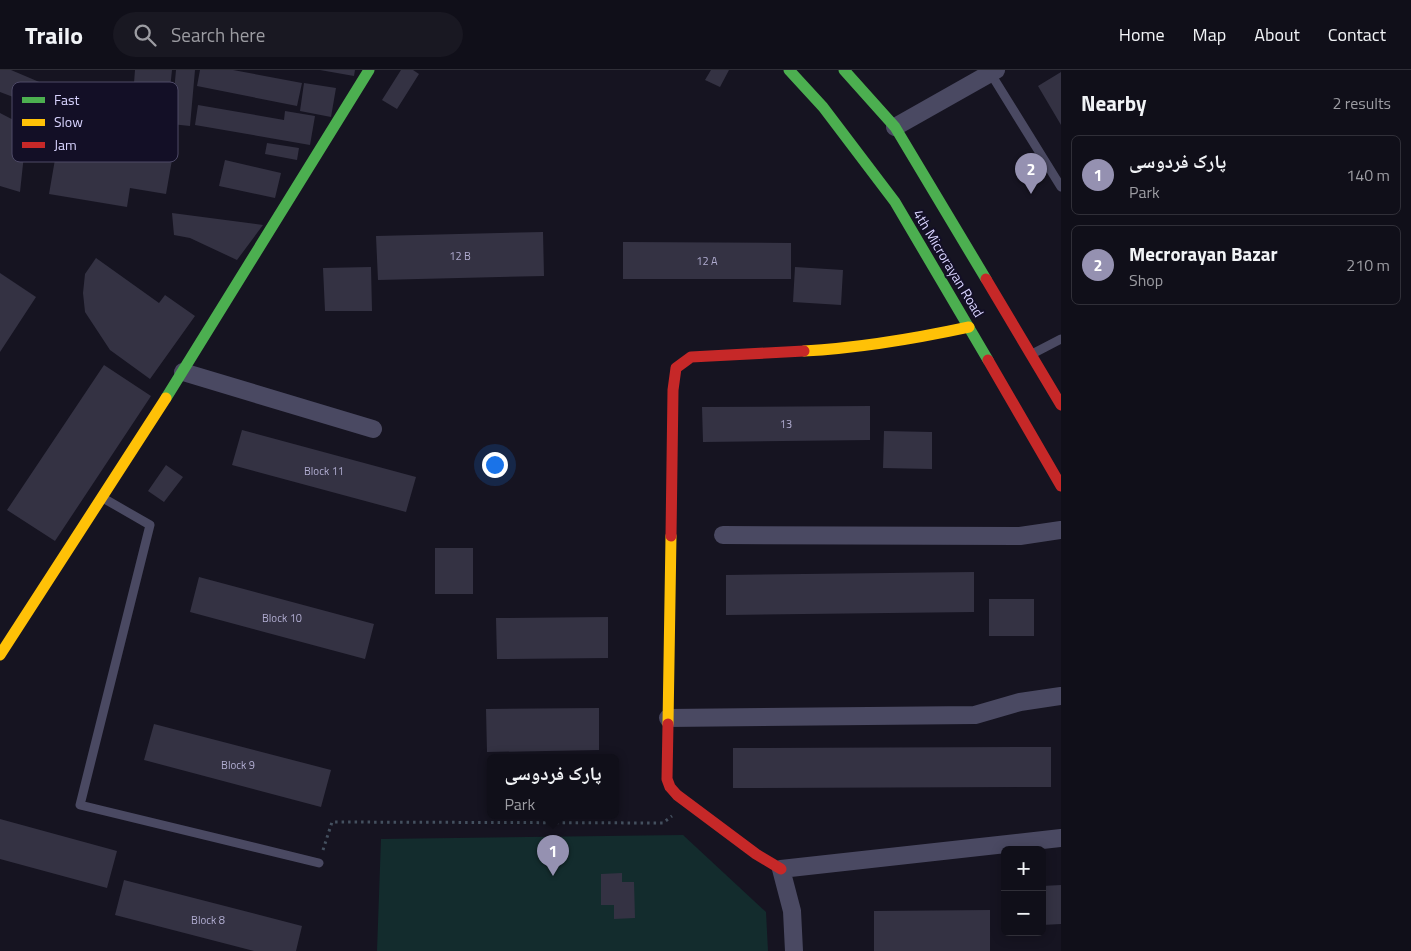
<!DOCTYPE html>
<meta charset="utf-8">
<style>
body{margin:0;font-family:"Titillium Web","Noto Naskh Arabic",sans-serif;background:#191822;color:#f1f3f6}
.controls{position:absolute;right:15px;bottom:15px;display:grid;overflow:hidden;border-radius:8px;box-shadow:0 2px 12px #0003}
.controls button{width:45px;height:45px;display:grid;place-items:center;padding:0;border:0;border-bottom:1px solid #302f38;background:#100f19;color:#f1f3f6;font:25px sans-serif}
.you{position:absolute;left:494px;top:394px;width:18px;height:18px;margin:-12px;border:4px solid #fff;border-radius:50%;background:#1a73e8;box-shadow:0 0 0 8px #1a73e833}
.badge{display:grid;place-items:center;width:32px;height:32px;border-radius:50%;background:#9591b1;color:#fff;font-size:16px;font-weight:700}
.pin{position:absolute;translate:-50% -41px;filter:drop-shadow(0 1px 2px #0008)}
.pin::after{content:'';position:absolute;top:26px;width:18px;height:15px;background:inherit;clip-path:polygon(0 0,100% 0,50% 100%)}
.popup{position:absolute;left:487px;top:684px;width:132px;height:65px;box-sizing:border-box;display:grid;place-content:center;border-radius:8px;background:#100f19;filter:drop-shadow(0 1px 4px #0005);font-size:16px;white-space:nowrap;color:#9c9ca2}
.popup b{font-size:19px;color:#f1f3f6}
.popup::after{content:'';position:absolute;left:50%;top:100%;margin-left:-10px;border:10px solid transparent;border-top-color:#100f19}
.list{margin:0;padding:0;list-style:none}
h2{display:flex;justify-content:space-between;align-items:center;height:65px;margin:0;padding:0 20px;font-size:21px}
h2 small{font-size:16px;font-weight:400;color:#9c9ca2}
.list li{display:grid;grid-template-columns:32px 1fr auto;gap:15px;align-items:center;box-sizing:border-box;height:80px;margin:0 10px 10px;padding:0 10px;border:1px solid #302f38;border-radius:8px}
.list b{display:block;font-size:19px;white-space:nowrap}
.list p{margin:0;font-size:16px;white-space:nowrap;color:#9c9ca2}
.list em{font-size:16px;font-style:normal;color:#9c9ca2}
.icon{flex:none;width:28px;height:28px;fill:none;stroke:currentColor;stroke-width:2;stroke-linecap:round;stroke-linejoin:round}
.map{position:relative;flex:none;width:1061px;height:881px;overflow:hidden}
header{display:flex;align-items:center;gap:30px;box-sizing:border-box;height:70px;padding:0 25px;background:#100f19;border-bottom:1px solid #302f38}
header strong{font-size:24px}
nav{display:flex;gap:28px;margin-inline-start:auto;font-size:18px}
.search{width:350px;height:45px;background:#191822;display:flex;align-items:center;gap:12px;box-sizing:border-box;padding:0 18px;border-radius:28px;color:#9c9ca2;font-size:19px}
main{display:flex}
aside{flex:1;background:#100f19}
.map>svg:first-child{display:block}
.green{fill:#132c2d}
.building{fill:#343243}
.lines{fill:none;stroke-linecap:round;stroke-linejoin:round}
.path{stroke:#44505f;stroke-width:3;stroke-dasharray:2.5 4;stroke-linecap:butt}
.lane{stroke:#4a4962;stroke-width:9}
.street{stroke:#4a4962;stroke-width:18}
.fast{stroke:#4caf50;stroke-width:11}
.slow{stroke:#ffc107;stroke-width:11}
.jam{stroke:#c62828;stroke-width:11}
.labels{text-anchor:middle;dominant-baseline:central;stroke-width:4;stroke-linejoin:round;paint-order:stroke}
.number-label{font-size:11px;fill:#b0acd0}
.street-label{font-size:14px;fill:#d9d4ff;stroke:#130f26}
.key{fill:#130f26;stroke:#4e4a67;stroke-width:1}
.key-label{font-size:14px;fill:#d9d4ff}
</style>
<header>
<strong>Trailo</strong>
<div class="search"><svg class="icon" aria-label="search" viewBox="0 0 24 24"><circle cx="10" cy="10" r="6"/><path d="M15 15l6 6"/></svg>Search here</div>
<nav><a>Home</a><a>Map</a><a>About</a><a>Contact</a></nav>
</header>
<main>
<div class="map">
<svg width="1061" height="881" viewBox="0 0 1061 881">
<rect width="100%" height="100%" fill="#161421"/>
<path class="green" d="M683,765L766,842L768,881H377L381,769Z"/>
<path class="building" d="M0,0H11L44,14L33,42L19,36L21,30L0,22Z
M135,0H172L169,28L133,26Z
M176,0H195L190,56L171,54Z
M200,0H233L302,13L297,36L197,16Z
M320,0H355L354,6Z
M401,0H413L419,4L397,39L382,30Z
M711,0H729L720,17L705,10Z
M1061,2V55L1038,16Z
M304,13L336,18L331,47L300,41Z
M156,35L169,36L168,69L155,68Z
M198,35L284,50L285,41L315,46L310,75L195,55Z
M0,43L27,57L20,122L0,116Z
M58,72L172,90L166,124L130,118L127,137L49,124Z
M267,73L299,78L297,90L265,84Z
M225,90L281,103L275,128L219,116Z
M172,143L263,155L237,190L190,168L174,165Z
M543,162L544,206L378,210L376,166Z
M623,172L791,173V209H623Z
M96,188L159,233L165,225L195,246L150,309L110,280L85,242L83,223L85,204Z
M371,197L372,241H325L323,198Z
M795,197L843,200L841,235L793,232Z
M0,203L36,227L0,282Z
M104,295L151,326L55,471L7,440Z
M870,336V370L703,372L702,337Z
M242,360L416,407L406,442L232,395Z
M884,361L932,362V399L883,398Z
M166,395L183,407L164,432L148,421Z
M435,478H473V524H435Z
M974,502V542L726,545V505Z
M199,507L374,554L365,589L190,542Z
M989,529H1034V566H989Z
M608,547V588L497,589L496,548Z
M599,638V680L487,682L486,639Z
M154,654L331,700L321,737L144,690Z
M1051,677V717L733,718V678Z
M0,749L117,781L107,818L0,789Z
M622,803V812H634L635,848L614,849V835H601V804Z
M124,810L302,856L296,881H254L115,845Z
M1061,815V854L1042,855V816Z
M1002,817H1005V854H1003Z
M990,840V881H874V841Z"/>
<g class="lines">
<path class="path" d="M323,780L332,752L663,753L672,746"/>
<path class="lane" d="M991,4L1061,117
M1034,283L1061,269
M103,428L150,455L80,735L319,793"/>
<path class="street" d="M895,57L996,0
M183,302L373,359
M723,465L1020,466L1061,460
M668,648L975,645L1020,632L1061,626
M794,881L792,841L781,799L1061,768"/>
<path class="fast" d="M789,0L823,37L895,132L988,290
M844,0L895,57L986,209
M166,328L369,0"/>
<path class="slow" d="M804,281C861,278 913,269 969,257
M0,585L166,328
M668,654L671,466"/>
<path class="jam" d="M986,209L1061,335
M988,290L1061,416
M671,466L673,320L676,298L691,287L804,281
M668,654L667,709L670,717L677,725L756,784L781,799"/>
</g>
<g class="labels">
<g class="number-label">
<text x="460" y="186">12 B</text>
<text x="707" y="191">12 A</text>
<text x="786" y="354">13</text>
<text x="324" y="401">Block 11</text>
<text x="282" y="548">Block 10</text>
<text x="238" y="695">Block 9</text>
<text x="208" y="850">Block 8</text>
</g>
<g class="street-label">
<text transform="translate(949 193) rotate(59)">4th Microrayan Road</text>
</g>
</g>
<rect x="12" y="12" width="166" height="80" rx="8" class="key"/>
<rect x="22" y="27" width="23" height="6" fill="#4caf50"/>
<rect x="22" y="49" width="23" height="7" fill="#ffc107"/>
<rect x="22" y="72" width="23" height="6" fill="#c62828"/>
<g class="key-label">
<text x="54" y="35">Fast</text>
<text x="54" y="57">Slow</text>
<text x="54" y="80">Jam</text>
</g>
</svg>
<div class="controls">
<button>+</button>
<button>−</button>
</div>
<div class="you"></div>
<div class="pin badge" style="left:553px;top:806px">1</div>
<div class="popup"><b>پارک فردوسی</b>Park</div>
<div class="pin badge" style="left:1031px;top:124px">2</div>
</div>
<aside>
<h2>Nearby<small>2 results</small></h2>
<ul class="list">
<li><span class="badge">1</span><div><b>پارک فردوسی</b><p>Park</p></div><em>140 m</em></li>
<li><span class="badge">2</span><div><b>Mecrorayan Bazar</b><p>Shop</p></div><em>210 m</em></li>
</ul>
</aside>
</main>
